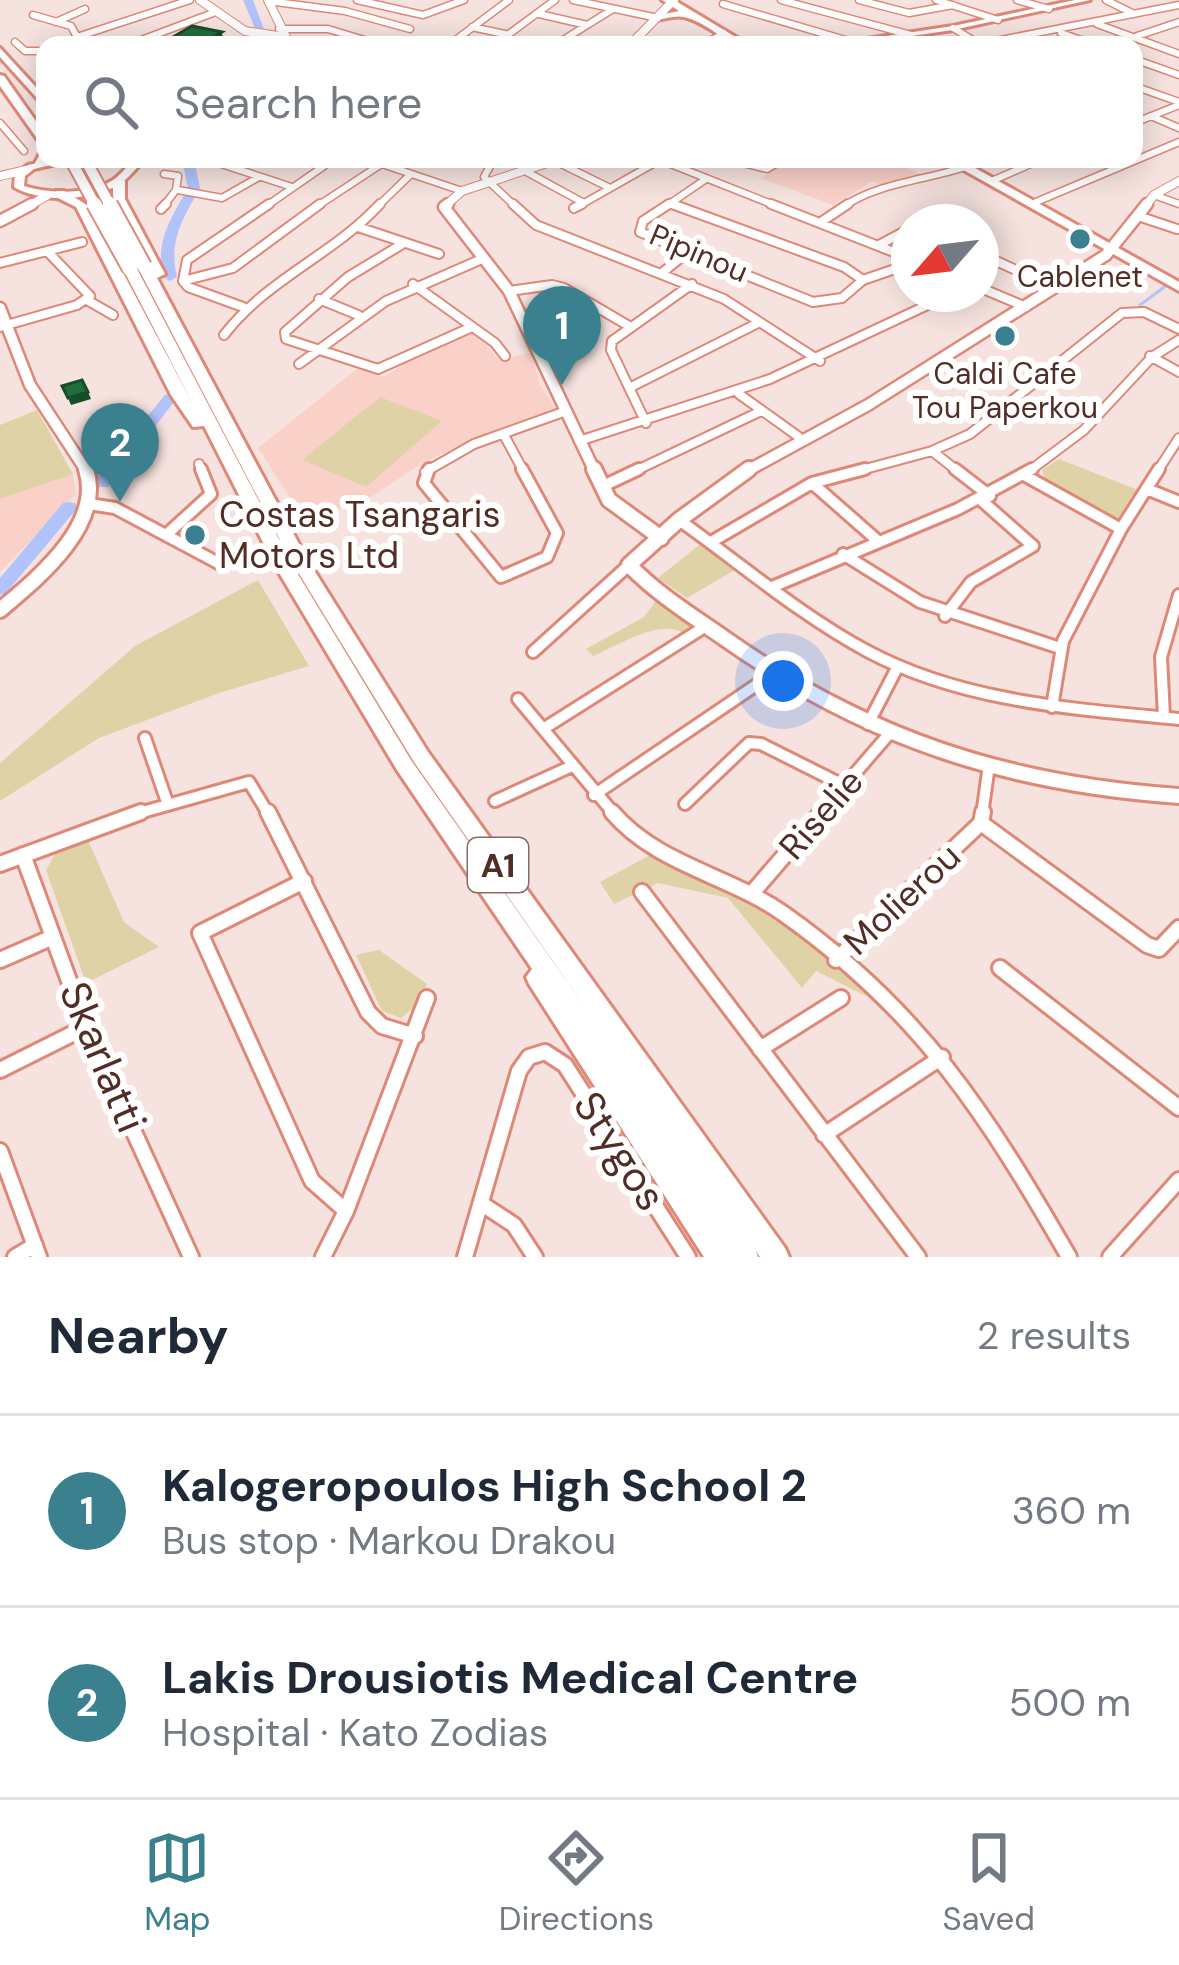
<!DOCTYPE html>
<meta charset="utf-8">
<style>
body{margin:0;font-family:"DM Sans",sans-serif;background:#f2f2f3;color:#1f2937}
.compass{position:absolute;left:891px;top:204px;width:108px;height:108px;border-radius:50%;background:#fff;box-shadow:0 6px 30px #0003;rotate:242deg}
.you{position:absolute;left:783px;top:681px;width:42px;height:42px;margin:-30px;border:9px solid #fff;border-radius:50%;background:#1a73e8;box-shadow:0 0 0 18px #1a73e833}
.badge{display:grid;place-items:center;width:78px;height:78px;border-radius:50%;background:#3b808e;color:#fff;font-size:39px;font-weight:700}
.pin{position:absolute;translate:-50% -99px;filter:drop-shadow(0 3px 6px #0008)}
.pin::after{content:'';position:absolute;top:63px;width:42px;height:36px;background:inherit;clip-path:polygon(0 0,100% 0,50% 100%)}
.list{margin:0;padding:0;list-style:none}
h2{display:flex;justify-content:space-between;align-items:center;height:156px;margin:0;padding:0 48px;font-size:51px}
h2 small{font-size:39px;font-weight:400;color:#747a83}
.list li{display:grid;grid-template-columns:78px 1fr auto;gap:36px;align-items:center;box-sizing:border-box;height:192px;padding:0 48px;border-top:3px solid #e0e1e3}
.list b{display:block;font-size:45px;white-space:nowrap}
.list p{margin:0;font-size:39px;white-space:nowrap;color:#747a83}
.list em{font-size:39px;font-style:normal;color:#747a83}
.icon{flex:none;width:66px;height:66px;fill:none;stroke:currentColor;stroke-width:2;stroke-linecap:round;stroke-linejoin:round}
.map{position:relative;flex:none;width:1179px;height:1257px;overflow:hidden}
.search{position:absolute;background:#fff;box-shadow:0 6px 30px #0003;left:36px;right:36px;top:36px;height:132px;display:flex;align-items:center;gap:30px;box-sizing:border-box;padding:0 42px;border-radius:24px;color:#747a83;font-size:45px}
.sheet{height:540px;background:#fff}
nav{display:flex;justify-content:space-around;align-items:center;box-sizing:border-box;height:168px;border-top:3px solid #e0e1e3;background:#fff;font-size:33px;color:#747a83}
nav a{display:grid;justify-items:center;gap:6px}
nav .on{color:#3b808e}
.map>svg:first-child{display:block}
.built{fill:#f9d1c8}
.green{fill:#e0d2a7}
.lines{fill:none;stroke-linecap:round;stroke-linejoin:round}
.stream{stroke:#b2c3fb;stroke-width:3}
.river{fill:#b2c3fb;fill-rule:evenodd}
.minor-far3-casing{stroke:#de8978;stroke-width:9}
.minor-far2-casing{stroke:#de8978;stroke-width:12}
.minor-far1-casing{stroke:#de8978;stroke-width:16}
.minor-casing{stroke:#de8978;stroke-width:20}
.tertiary-far2-casing{stroke:#de8978;stroke-width:10}
.tertiary-far1-casing{stroke:#de8978;stroke-width:15}
.tertiary-casing{stroke:#de8978;stroke-width:20}
.secondary-casing{stroke:#de8978;stroke-width:6}
.primary-casing{stroke:#de8978;stroke-width:6}
.trunk-casing{stroke:#de8978;stroke-width:6}
.minor-far3{stroke:#fff;stroke-width:6}
.minor-far2{stroke:#fff;stroke-width:8}
.minor-far1{stroke:#fff;stroke-width:10}
.minor{stroke:#fff;stroke-width:14}
.tertiary-far2{stroke:#fff;stroke-width:8}
.tertiary-far1{stroke:#fff;stroke-width:10}
.tertiary{stroke:#fff;stroke-width:14}
.secondary{fill:#fff;fill-rule:evenodd}
.primary{fill:#fff;fill-rule:evenodd}
.trunk{fill:#fff;fill-rule:evenodd}
.trunk-bridge-far1-casing{stroke:#de8978;stroke-width:14;stroke-linecap:butt}
.trunk-bridge-casing{stroke:#de8978;stroke-width:18;stroke-linecap:butt}
.trunk-bridge-far1{stroke:#fff;stroke-width:10}
.trunk-bridge{stroke:#fff;stroke-width:14}
.shaded-wall{fill:#174d2b}
.building{fill:#216e3d;stroke:#174d2b;stroke-width:3}
.poi-dot{fill:#3b808e;stroke:#fff;stroke-width:4.5}
.labels{text-anchor:middle;dominant-baseline:central;stroke-width:12;stroke-linejoin:round;paint-order:stroke}
.far-street-label{font-size:30px;fill:#512d26;stroke:#fff}
.far-poi-label{font-size:30px;fill:#512d26;stroke:#fff}
.shield{fill:#fff;stroke:#856c67;stroke-width:3}
.shield-label{font-size:33px;font-weight:bold;fill:#512d26}
.poi-label{font-size:36px;fill:#512d26;stroke:#fff;text-anchor:start}
.street-label{font-size:36px;fill:#512d26;stroke:#fff}
.near-street-label{font-size:42px;fill:#512d26;stroke:#fff}
</style>
<div class="map">
<svg width="1179" height="1257" viewBox="0 0 1179 1257">
<rect width="100%" height="100%" fill="#f6e3df"/>
<path class="built" d="M795,159H909L900,165L927,177L881,185L873,181L833,205L760,178Z
M466,334H476L499,360L531,353L540,385L555,408L425,461L365,501L335,510L295,505L258,448L358,368L384,377L422,352Z
M73,474L76,494L0,572V499Z"/>
<path class="green" d="M380,397L442,421L366,487L302,460Z
M37,410L73,474L0,499V425Z
M1059,459L1138,490L1122,517L1111,520L1045,480L1042,470Z
M704,541L740,567L687,598L658,578Z
M258,580L309,666L219,693L99,738L0,801V763L135,646Z
M659,596L694,623L688,635C660,617 622,644 593,656L586,649L644,617Z
M88,840L124,922L159,947L86,983L46,870L56,853Z
M652,854L779,915L878,1002L816,971L802,988L728,898L658,883L614,904L600,882Z
M379,950L427,984L421,1002L401,1018L382,1011L356,955Z"/>
<g class="lines">
<path class="stream" d="M1140,305L1167,285"/>
<path class="river" d="M243,0H253L266,35L257,33Z
M182,159H194L200,188C183,218 168,242 177,277L170,281L163,277C155,241 171,218 188,188Z
M170,394L177,398L108,487H96L94,483L96,479L165,395Z
M69,502L75,503L77,507L75,511L6,593L0,595V578L63,503Z"/>
<defs>
<path id="minor-far3" d="M357,0L423,15L464,0
M573,0L658,18
M781,0L911,35
M859,0L909,13L953,5
M936,0L998,20
M1017,0L1049,9
M1106,0L1134,14
M268,1L345,11L410,29
M723,4L852,42
M539,14L587,25
M33,15L71,26L77,37
M56,22L85,9
M1097,24L1179,54
M472,27L509,35
M953,28L981,45
M279,29H328L381,45
M1061,33L1095,45
M1137,36L1179,22
M77,37L190,0
M15,42L25,51H45
M980,44L1179,5
M128,45L213,13
M449,45L509,0
M494,45L555,0
M555,45L613,9
M703,45L724,33
M1134,59L1179,75
M1134,86L1179,102
M1151,116L1179,128
M0,123L24,151
M1134,123L1179,105
M206,159L292,187
M306,159L324,166
M494,159L484,177L516,207
M658,159L779,207
M727,159L767,169L784,159
M555,161L608,187
M382,164L462,191
M527,172L582,202
M994,180L1042,159
M178,190L222,198L257,178
M1154,195L1179,204
M1036,202L1179,142
M672,204L679,207
M163,207L176,190L178,176L164,174
M265,207L324,166
M316,207L389,159
M377,207L411,174
M577,207L660,160
M665,207L706,179
M843,207C877,183 926,180 965,167"/>
<path id="minor-far2" d="M513,204L536,225L724,299L820,361
M669,204L643,221L640,232L813,302L842,298L863,280L844,267L672,204
M771,204L909,258
M574,208L582,204
M161,209L166,204
M1138,216L1177,229
M821,222L848,204
M358,227L439,254
M404,243L348,277L285,332L286,339L378,369L472,327
M879,245L909,229
M981,254L1055,288
M0,263L82,242
M663,272L689,251
M863,280L892,270
M183,281L233,268L320,204
M413,284L495,343L505,356
M981,288L1026,307
M509,291L552,285L564,288L629,326
M319,299L358,315
M87,300L113,315
M243,307L188,287L183,281L187,260L269,204
M0,327L77,305L90,296L47,251
M224,335C267,279 333,255 380,204
M1150,356L1179,372
M299,364L386,301L484,258
M629,388L758,323
M739,394L799,437
M646,423L611,350L612,341L692,284
M504,435L524,472
M579,441L770,379L951,294
M932,451L959,472
M199,464L202,472
M425,472L474,444L566,411
M633,472L761,411
M854,472L932,451L970,434L1122,313L1144,312L1179,329
M1028,472L1084,430L1152,357L1179,340
M1157,472L1179,438"/>
<path id="minor-far1" d="M429,469L424,483L501,577L547,557L557,533L522,469
M955,469L990,496
M1024,475L1121,529
M812,483L878,541
M601,487L639,469
M1147,489L1179,502
M89,504L115,508L220,564
M679,520C741,564 800,615 867,651C962,702 1074,709 1179,719
M166,535L211,494L201,469
M711,542L812,483L865,469
M843,554L920,602L1060,648
M772,587L958,509L1032,469
M945,616L971,582L1033,546L981,500
M533,652L629,565
M518,699L615,815
M1052,707L1063,641L1121,529L1159,469
M1164,717L1161,657L1179,595
M868,724L898,666
M543,729L706,626
M145,738L167,802
M594,795L771,675
M495,801L572,766
M685,804L749,743L761,744L847,787
M132,815L249,782L269,815
M819,815L889,734
M982,815L988,772"/>
<path id="minor" d="M268,812L368,1012L382,1026L415,1036
M612,812C657,865 729,875 784,914C921,1011 987,1115 1069,1257
M981,823L1147,945L1159,949L1179,928
M23,855L86,1027L191,1257
M0,864L141,812
M304,881L200,933L312,1181L346,1211
M642,892L918,1257
M752,893L822,812
M0,960L53,937
M836,960L981,823L983,812
M1000,968L1179,1108
M760,1049L841,998
M0,1070L86,1027
M824,1135L942,1057
M0,1151L39,1257
M482,1204L514,1225L535,1257
M15,1257L35,1245
M323,1257L346,1211L427,998
M465,1257L519,1071L529,1057L545,1052L565,1065L688,1257
M1110,1257L1179,1180"/>
<path id="tertiary-far2" d="M200,0L245,31L284,37
M268,0L290,45
M630,45L674,0
M0,176L26,170
M27,207L48,195
M444,207L462,191L559,159
M1145,207L1154,195L1179,181"/>
<path id="tertiary-far1" d="M448,204L444,207L509,291L595,472
M0,221L32,204
M0,308L30,385L87,472
M745,472L868,405L1106,255L1147,204"/>
<path id="tertiary" d="M594,469L609,500L661,538
M749,469L679,520L629,565C657,594 691,615 724,638C866,738 1006,784 1179,796
M0,610C38,578 104,525 86,469"/>
<path id="secondary" d="M1075,0H1090L953,30L849,45H827L953,26Z
M57,159H77L34,169L25,176L24,186C50,194 89,195 113,180C121,175 127,166 134,159H146C136,167 129,179 118,185C90,201 41,203 14,187L15,175L28,165Z"/>
<path id="primary" d="M662,0H674L749,45C724,45 708,22 684,17C674,15 665,19 655,20V16L679,11Z
M944,159H959L1179,282V291Z"/>
<path id="trunk" d="M0,48L45,97V107L0,57Z
M0,75L4,76L45,134V145L41,144L0,86Z
M45,151V159H49L46,165L36,167L34,165L41,152Z
M119,177L125,181V199L165,274L157,278L307,559L428,752L785,1248L789,1257H760L756,1251L758,1257H704L529,984L526,977L532,969L397,770L275,566L204,426L193,427L171,395L76,207L56,197V191H64L87,205L195,408L123,269L130,265L137,269L293,566L411,760L592,1017L414,762L290,559L137,266L145,262L113,199V181Z"/>
</defs>
<use href="#minor-far3" class="minor-far3-casing"/>
<use href="#minor-far2" class="minor-far2-casing"/>
<use href="#minor-far1" class="minor-far1-casing"/>
<use href="#minor" class="minor-casing"/>
<use href="#tertiary-far2" class="tertiary-far2-casing"/>
<use href="#tertiary-far1" class="tertiary-far1-casing"/>
<use href="#tertiary" class="tertiary-casing"/>
<use href="#secondary" class="secondary-casing"/>
<use href="#primary" class="primary-casing"/>
<use href="#trunk" class="trunk-casing"/>
<use href="#minor-far3" class="minor-far3"/>
<use href="#minor-far2" class="minor-far2"/>
<use href="#minor-far1" class="minor-far1"/>
<use href="#minor" class="minor"/>
<use href="#tertiary-far2" class="tertiary-far2"/>
<use href="#tertiary-far1" class="tertiary-far1"/>
<use href="#tertiary" class="tertiary"/>
<use href="#secondary" class="secondary"/>
<use href="#primary" class="primary"/>
<use href="#trunk" class="trunk"/>
<defs>
<path id="trunk-bridge-far1" d="M70,159L96,207
M85,159L111,207"/>
<path id="trunk-bridge" d="M94,204L130,269
M110,204L144,266"/>
</defs>
<use href="#trunk-bridge-far1" class="trunk-bridge-far1-casing"/>
<use href="#trunk-bridge" class="trunk-bridge-casing"/>
<use href="#trunk-bridge-far1" class="trunk-bridge-far1"/>
<use href="#trunk-bridge" class="trunk-bridge"/>
</g>
<path class="shaded-wall" d="M222,32L223,45H200Z
M88,392L91,399L71,405L68,398Z"/>
<path class="building" d="M192,26L222,32L200,45H159Z
M82,380L88,392L68,398L62,386Z"/>
<g class="poi-dot">
<circle cx="1080" cy="239" r="12"/>
<circle cx="1005" cy="336" r="12"/>
<circle cx="195" cy="535" r="12"/>
</g>
<g class="labels">
<g class="far-street-label">
<text transform="translate(699 253) rotate(23)">Pipinou</text>
</g>
<g class="far-poi-label">
<text x="1080" y="276">Cablenet</text>
<text x="1005" y="373">Caldi Cafe<tspan x="1005" dy="34">Tou Paperkou</tspan></text>
</g>
<rect class="shield" x="468" y="838" width="60" height="54" rx="9"/>
<g class="shield-label">
<text x="498" y="865">A1</text>
</g>
<g class="poi-label">
<text x="219" y="514">Costas Tsangaris<tspan x="219" dy="41">Motors Ltd</tspan></text>
</g>
<g class="street-label">
<text transform="translate(821 814) rotate(-49)">Riselie</text>
<text transform="translate(902 899) rotate(-43)">Molierou</text>
</g>
<g class="near-street-label">
<text transform="translate(103 1057) rotate(67)">Skarlatti</text>
<text transform="translate(620 1151) rotate(57)">Stygos</text>
</g>
</g>
</svg>
<svg class="compass" viewBox="-18 -18 36 36"><path d="M0-13l5 13h-10z" fill="#e53935"/><path d="M0 13l5-13h-10z" fill="#747a83"/></svg>
<div class="you"></div>
<div class="pin badge" style="left:562px;top:385px">1</div>
<div class="pin badge" style="left:120px;top:502px">2</div>
<div class="search"><svg class="icon" aria-label="search" viewBox="0 0 24 24"><circle cx="10" cy="10" r="6"/><path d="M15 15l6 6"/></svg>Search here</div>
</div>
<section class="sheet">
<h2>Nearby<small>2 results</small></h2>
<ul class="list">
<li><span class="badge">1</span><div><b>Kalogeropoulos High School 2</b><p>Bus stop · Markou Drakou</p></div><em>360 m</em></li>
<li><span class="badge">2</span><div><b>Lakis Drousiotis Medical Centre</b><p>Hospital · Kato Zodias</p></div><em>500 m</em></li>
</ul>
</section>
<nav>
<a class="on"><svg class="icon" aria-label="map" viewBox="0 0 24 24"><path d="M3 6l6-2 6 2 6-2v14l-6 2-6-2-6 2zM9 4v14M15 6v14"/></svg>Map</a>
<a><svg class="icon" aria-label="directions" viewBox="0 0 24 24"><path d="M12 3l9 9-9 9-9-9zM9 14v-3h6M13 9l2 2-2 2"/></svg>Directions</a>
<a><svg class="icon" aria-label="saved" viewBox="0 0 24 24"><path d="M7 4h10v16l-5-4-5 4z"/></svg>Saved</a>
</nav>
